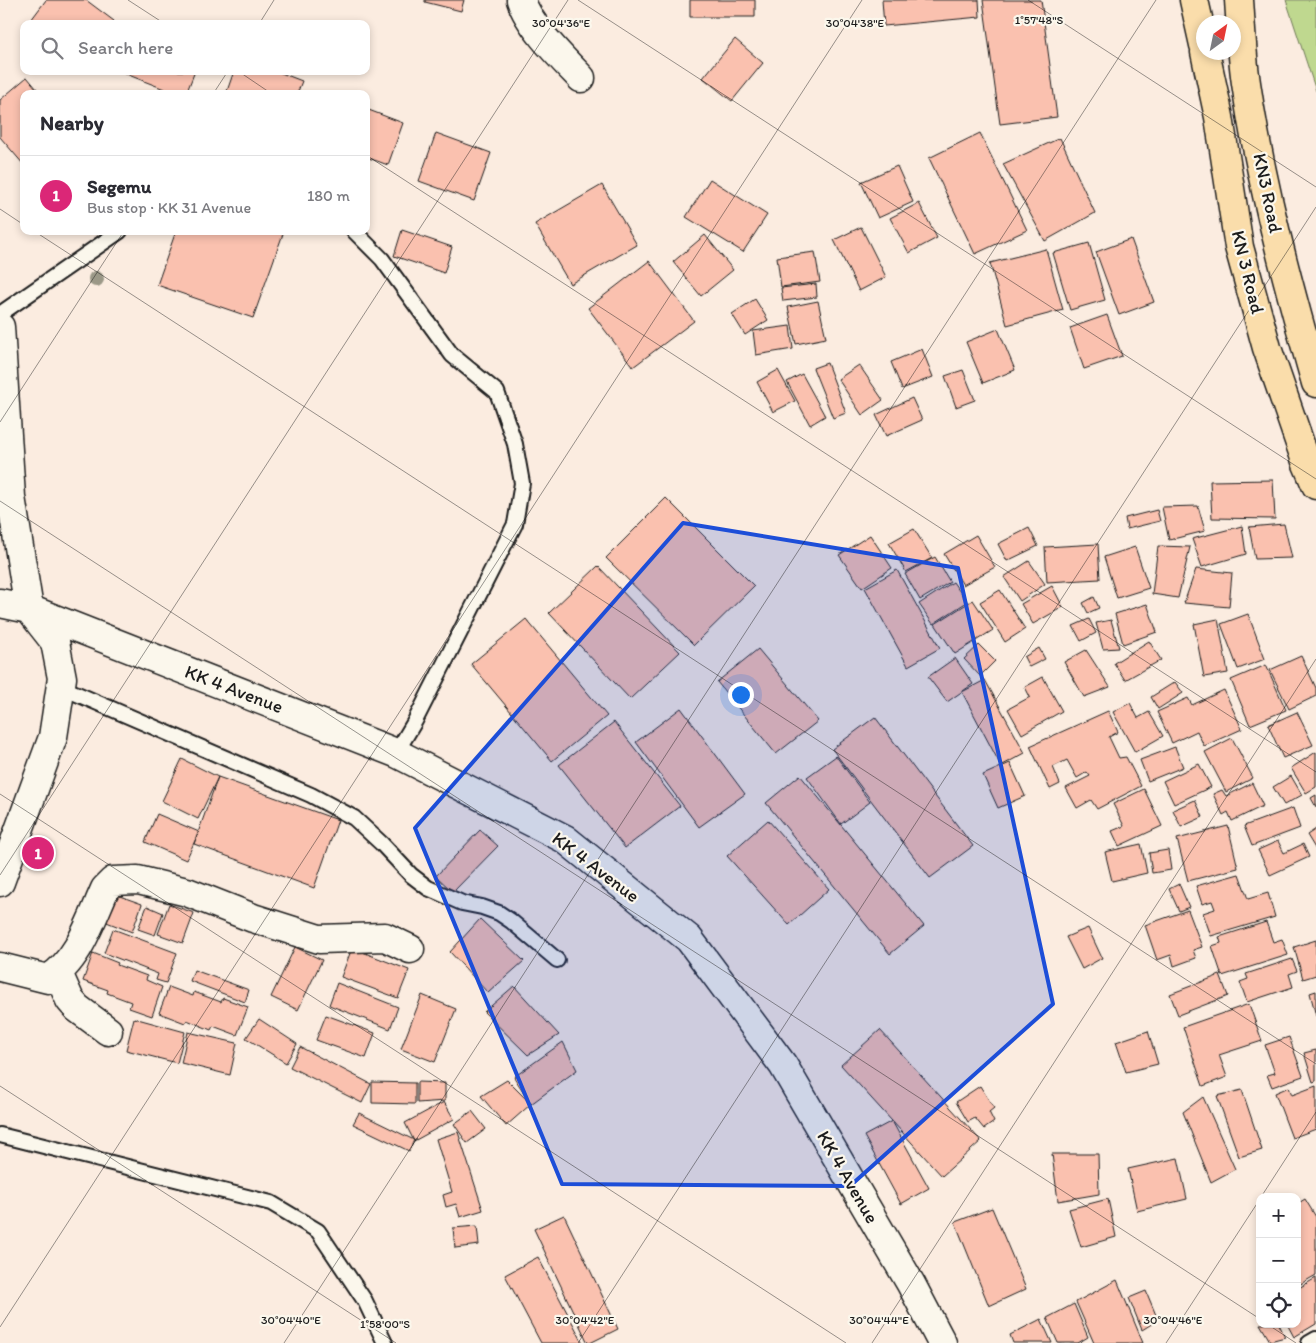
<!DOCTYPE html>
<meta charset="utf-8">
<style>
body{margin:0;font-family:Itim,sans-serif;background:#f2f2f3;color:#2b2b33}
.controls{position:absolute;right:15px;bottom:15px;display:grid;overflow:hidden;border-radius:10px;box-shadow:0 2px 8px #0003}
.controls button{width:45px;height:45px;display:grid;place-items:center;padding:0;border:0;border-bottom:1px solid #e1e1e2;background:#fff;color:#2b2b33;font:25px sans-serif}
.compass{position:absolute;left:1196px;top:15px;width:45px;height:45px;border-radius:50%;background:#fff;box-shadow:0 2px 8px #0003;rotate:33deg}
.you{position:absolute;left:740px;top:694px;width:18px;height:18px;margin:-12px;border:4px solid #fff;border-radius:50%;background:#1a73e8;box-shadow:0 0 0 8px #1a73e833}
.badge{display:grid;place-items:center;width:32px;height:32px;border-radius:50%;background:#db2777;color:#fff;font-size:16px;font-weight:700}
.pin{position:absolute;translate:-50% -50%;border:2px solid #fff;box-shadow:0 1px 5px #0006}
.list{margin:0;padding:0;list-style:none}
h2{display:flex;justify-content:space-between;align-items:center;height:65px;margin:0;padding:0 20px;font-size:21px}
h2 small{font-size:16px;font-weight:400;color:#7c7c81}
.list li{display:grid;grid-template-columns:32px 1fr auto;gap:15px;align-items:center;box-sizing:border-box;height:80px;padding:0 20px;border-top:1px solid #e1e1e2}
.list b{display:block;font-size:19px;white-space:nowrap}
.list p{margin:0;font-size:16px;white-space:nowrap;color:#7c7c81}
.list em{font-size:16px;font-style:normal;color:#7c7c81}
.icon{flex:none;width:28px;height:28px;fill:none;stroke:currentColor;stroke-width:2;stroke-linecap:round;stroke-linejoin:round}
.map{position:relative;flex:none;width:1316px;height:1343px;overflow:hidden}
.search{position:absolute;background:#fff;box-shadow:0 2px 8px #0003;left:20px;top:20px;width:350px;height:55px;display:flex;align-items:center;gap:12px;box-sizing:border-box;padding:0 18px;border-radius:10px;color:#7c7c81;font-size:19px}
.panel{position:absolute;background:#fff;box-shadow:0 2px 8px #0003;left:20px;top:90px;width:350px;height:145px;border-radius:10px}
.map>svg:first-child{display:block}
.green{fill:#bfd88f;stroke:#6e7a56}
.building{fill:#fac1af;stroke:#1c1c1c}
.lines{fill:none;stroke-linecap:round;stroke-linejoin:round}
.lane-casing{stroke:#1c1c1c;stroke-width:18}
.street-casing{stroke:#1c1c1c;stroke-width:31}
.secondary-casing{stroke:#1c1c1c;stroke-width:31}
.highway-casing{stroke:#1c1c1c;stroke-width:31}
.lane{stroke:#fbf7ec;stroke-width:14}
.street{stroke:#fbf7ec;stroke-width:28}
.secondary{stroke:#fbf7ec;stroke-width:28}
.highway{stroke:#faddab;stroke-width:28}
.tree{fill:#9b9887}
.marked{fill:#1d4ed8;fill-opacity:0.2;stroke:#1d4ed8;stroke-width:4;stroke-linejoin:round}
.ticks{fill:none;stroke:#1c1c1c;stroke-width:1;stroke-opacity:0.45}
.labels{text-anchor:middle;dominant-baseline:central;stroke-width:4.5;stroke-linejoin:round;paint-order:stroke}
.street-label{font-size:19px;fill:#1c1c1c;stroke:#fbf7ec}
.ticks-label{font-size:12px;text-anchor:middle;fill:#1c1c1c;stroke:#fbf7ec;stroke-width:4.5;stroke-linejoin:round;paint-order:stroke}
</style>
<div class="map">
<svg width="1316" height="1343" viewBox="0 0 1316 1343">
<rect width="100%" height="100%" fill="#fbece0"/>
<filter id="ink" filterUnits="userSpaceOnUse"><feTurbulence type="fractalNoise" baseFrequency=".02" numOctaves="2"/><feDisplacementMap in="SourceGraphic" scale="10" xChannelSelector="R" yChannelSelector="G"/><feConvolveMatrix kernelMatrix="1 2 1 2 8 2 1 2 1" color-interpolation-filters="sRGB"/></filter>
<g filter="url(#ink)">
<path class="green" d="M1286,0H1316V91Z"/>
<path class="building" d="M46,0H86L114,21L112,24H36L31,20Z
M425,0H464L461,11L425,2Z
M690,0H755V17H690Z
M882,0H979L980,17L884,26Z
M983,0H1041L1057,117L1000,124Z
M735,39L763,63L732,101L703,78Z
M127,71H195L186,94H177L126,74Z
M234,71H276L302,81L297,94H226Z
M27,77L41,94H24V165L0,137V100Z
M366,109L403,123L388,165L366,157Z
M436,133L491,153L474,201L419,181Z
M980,133L1027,230L975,254L929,158Z
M1060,138L1095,213L1045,241L1003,164Z
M897,166L913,202L878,218L861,182Z
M710,179L767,215L743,252L686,217Z
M602,185L637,245L570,284L535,224Z
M919,203L937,238L909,253L890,218Z
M861,227L886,277L859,291L834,240Z
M402,230L452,247L444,273L394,256Z
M176,231H284L253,318L157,285Z
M705,235L733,270L701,296L673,262Z
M1131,239L1154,302L1119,315L1096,252Z
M1089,243L1105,300L1070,310L1053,253Z
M1046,249L1063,310L1007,325L990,263Z
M815,252L820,282L781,287L777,257Z
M649,261L694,321L633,367L588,308Z
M816,284L817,297L783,301L781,288Z
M755,299L768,320L745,335L732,314Z
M818,301L826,338L796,344L788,307Z
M1107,315L1122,356L1084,369L1070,328Z
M790,326L793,349L756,355L753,331Z
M998,329L1015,370L983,383L966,342Z
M922,349L933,377L902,389L891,362Z
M827,363L846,413L833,418L813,368Z
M859,365L883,400L862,415L838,379Z
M778,370L795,401L773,412L757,382Z
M963,370L975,400L956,407L945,376Z
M802,374L825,416L810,425L787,382Z
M912,398L922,420L886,436L876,415Z
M1273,480L1275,519L1212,518L1210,481Z
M666,498L754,586L694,645L606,558Z
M1198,506L1205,531L1169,540L1162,507Z
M1157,510L1160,521L1127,529L1125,518Z
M1284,524L1292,558L1255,559L1249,527Z
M1242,526L1246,554L1202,567L1192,539Z
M1029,528L1038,546L1007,561L998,544Z
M914,529L932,558L906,572L889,543Z
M870,535L892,568L862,588L839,555Z
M976,535L995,567L963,585L944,554Z
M1098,544L1100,579L1047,582L1045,547Z
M1158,546L1190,547L1178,598L1152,594Z
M1135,547L1149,588L1117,598L1104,557Z
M935,557L950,582L920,600L905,574Z
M1029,561L1045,584L1020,601L1004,577Z
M598,566L680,652L630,699L549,613Z
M1196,569L1232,573L1229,607L1184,603Z
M897,570L940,648L908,666L865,588Z
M953,582L967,602L933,624L919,604Z
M1052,586L1063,607L1033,624L1021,604Z
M1000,590L1025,629L1005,642L980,602Z
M1094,597L1099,608L1088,613L1083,603Z
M973,600L993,630L955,654L935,624Z
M1147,604L1157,632L1123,644L1115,614Z
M1248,614L1265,659L1238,669L1221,624Z
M526,619L607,716L552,761L471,664Z
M1089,619L1096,633L1081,641L1073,626Z
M1218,619L1228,673L1204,677L1194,624Z
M1111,620L1119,648L1103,649L1096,623Z
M1149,641L1161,660L1125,680L1114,663Z
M979,645L995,661L980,676L964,659Z
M1039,648L1045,659L1029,667L1024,657Z
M758,649L818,721L776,754L717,682Z
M1086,650L1110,687L1084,697L1064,662Z
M1301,656L1316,688V696L1289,709L1270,670Z
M955,658L973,684L947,702L928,677Z
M1266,665L1286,710L1250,725L1231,680Z
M1043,677L1062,711L1022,734L1008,709L1030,697L1025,687Z
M985,680L1025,753L1001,766L962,692Z
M1175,682L1183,693L1158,709L1151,697Z
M1224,690L1242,729L1204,746L1197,731L1172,743L1157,712L1188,698L1192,705Z
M1130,703L1138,718L1149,712L1163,736L1135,752L1113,712Z
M681,708L745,794L699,827L636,742Z
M1108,711L1118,732L1109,737L1119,758L1126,757L1141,786L1097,809L1091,800L1077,808L1066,788L1090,776L1087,772L1077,778L1067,760L1053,767L1060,784L1050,789L1030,746Z
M1297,712L1313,745L1283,758L1268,725Z
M875,717L973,846L930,878L832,749Z
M614,722L680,806L625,848L559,765Z
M1232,738L1253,778L1226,792L1205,752Z
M1175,747L1183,767L1148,781L1140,760Z
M1316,752V787L1306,793L1291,768Z
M836,756L870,802L841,824L807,777Z
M182,759L218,777L198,819L162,801Z
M1010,763L1025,796L998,808L983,775Z
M1199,764L1211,787L1174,804L1163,781Z
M800,775L924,926L890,954L766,803Z
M1291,776L1302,795L1284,805L1273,787Z
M218,777L338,820L314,888L194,844Z
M1252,783L1263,806L1232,821L1228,812L1223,815L1213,794L1222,790L1226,796Z
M1144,789L1162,826L1119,846L1112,831L1124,826L1113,804Z
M1316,795V807L1311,798Z
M1195,800L1203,817L1181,827L1173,810Z
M1293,808L1300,828L1252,846L1244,826Z
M157,814L199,832L186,860L145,842Z
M768,820L829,889L789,925L727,856Z
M1228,826L1238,868L1188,881L1177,839Z
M1316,829V850L1307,835Z
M480,830L498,846L453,892L436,876Z
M1278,841L1284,853L1303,844L1309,857L1270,875L1258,850Z
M1141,844L1147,873L1112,881L1105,852Z
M1168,850L1171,870L1152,873L1149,853Z
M1239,874L1248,899L1268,893L1275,917L1211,936L1203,913L1215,909L1212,901L1202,904L1196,886Z
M1179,884L1189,907L1179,911L1169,889Z
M114,894L142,904L132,932L104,921Z
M169,904L194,913L183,943L158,934Z
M147,906L163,913L155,935L138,929Z
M1188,910L1202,947L1193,950L1196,958L1174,966L1171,955L1157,960L1145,925Z
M480,919L524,961L488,993L450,952Z
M1266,922L1273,942L1282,939L1288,955L1222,976L1212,946L1221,943L1219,937Z
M1088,928L1102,958L1082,969L1066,937Z
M113,929L177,953L166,983L156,980L158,974L104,953Z
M1316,940V975L1303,979L1294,947Z
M295,947L322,960L298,1010L271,997Z
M352,948L409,970L398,998L341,977Z
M93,953L118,963L117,965L147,976L146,980L162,987L152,1016L129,1008L131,1002L107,993L108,990L83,981Z
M1292,959L1297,971L1289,974L1293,987L1247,1002L1240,982L1248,979L1246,974Z
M194,970L249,990L245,1002L190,981Z
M1220,975L1228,996L1178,1015L1170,994Z
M337,983L398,1007L390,1029L329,1005Z
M514,986L559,1035L528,1055L484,1012Z
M169,987L193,996L194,992L221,1002L223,998L248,1007L237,1035L213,1026L211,1030L187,1020L185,1023L159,1013Z
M1316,991V1016L1310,993Z
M422,995L456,1009L435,1062L401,1049Z
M1249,1004L1262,1041L1219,1055L1227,1077L1203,1086L1183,1027Z
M326,1015L375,1033L366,1058L316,1040Z
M134,1018L185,1032L177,1063L126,1050Z
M259,1019L297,1044L286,1063L246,1038Z
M880,1030L981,1141L942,1176L841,1065Z
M1148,1031L1158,1064L1126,1072L1116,1042Z
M188,1032L237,1043L230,1075L181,1063Z
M1289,1037L1303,1076L1272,1087L1267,1075L1275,1073L1265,1045Z
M563,1042L577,1070L531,1104L514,1077Z
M300,1047L371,1084L362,1103L290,1067Z
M1316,1050V1081L1313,1082L1304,1053Z
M507,1080L531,1104L506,1126L481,1096Z
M372,1082L415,1083V1104L372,1103Z
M417,1082L445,1083V1101L417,1103Z
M980,1086L994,1108L989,1112L994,1122L984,1129L975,1118L968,1122L956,1102Z
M1316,1086V1129L1292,1138L1275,1093L1289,1087L1292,1095Z
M1242,1090L1262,1150L1239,1157L1217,1096Z
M1203,1097L1235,1169L1211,1182L1183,1112Z
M444,1102L454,1119L414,1141L405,1123Z
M472,1111L486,1129L467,1143L454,1124Z
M359,1113L414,1140L409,1151L353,1124Z
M892,1121L929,1188L901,1204L864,1136Z
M458,1132L483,1210L460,1217L456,1204L446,1207L443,1195L452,1192L436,1139Z
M1052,1154H1098L1099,1194L1058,1201Z
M1178,1158L1187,1199L1137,1211L1128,1169Z
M1108,1199L1116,1237L1081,1247L1069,1209Z
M1305,1199L1316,1217V1275L1297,1286V1204Z
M992,1208L1026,1289L989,1306L955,1222Z
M564,1215L618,1329L590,1343H588L534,1229Z
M477,1226L479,1245L455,1248L453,1228Z
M538,1257L583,1343H541L505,1275Z
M1316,1278V1324L1294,1337L1287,1324H1297V1289Z
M1117,1280L1143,1343H1094L1076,1302Z
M1146,1291L1158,1320L1142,1330L1129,1298Z
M1074,1304L1088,1337L1078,1343H1058L1047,1318Z
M1041,1319L1052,1343H1013L1010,1335Z
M1260,1324H1279L1285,1337L1270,1341Z"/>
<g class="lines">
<defs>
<path id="lane" d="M354,231L382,259L452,355L497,392L515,444L522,483L515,524L415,721L396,753
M0,314L120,231
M61,687L311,795L354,818L382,844L411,875L428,888L462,903L482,907L499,913L511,921L557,960
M0,1135L271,1203L318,1231L365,1301L385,1343
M1309,1343L1316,1339"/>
<path id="street" d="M521,0C529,26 562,58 581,78
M0,967L48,979C78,962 91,920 105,889L113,881L138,880L187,892L253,918L319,939L385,937L410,949
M58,973L70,1000L77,1008L108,1031"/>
<path id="secondary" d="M0,327L11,497L29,609L55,642L62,678L53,737L0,882
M0,603L29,609L396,753L565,839L689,939L783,1065L911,1284L942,1343"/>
<path id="highway" d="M1194,0L1204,45
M1239,0C1241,28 1242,56 1246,83C1261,185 1288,285 1316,383
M1205,52L1219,117L1239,247L1267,348L1307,464L1316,485"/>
</defs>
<use href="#lane" class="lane-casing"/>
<use href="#street" class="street-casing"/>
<use href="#secondary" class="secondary-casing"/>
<use href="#highway" class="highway-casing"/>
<use href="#lane" class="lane"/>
<use href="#street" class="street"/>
<use href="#secondary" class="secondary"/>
<use href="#highway" class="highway"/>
</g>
<circle class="tree" cx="96" cy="279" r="8"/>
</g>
<path class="marked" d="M683,523L958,568L1053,1004L850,1186L562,1184L415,828Z"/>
<path class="ticks" d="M128,0L165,24M578,0L1316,479M1028,0L1316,187M259,24L274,0M238,71L272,94M213,94L228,71M366,155L1316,772M0,209L24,225M34,231L1316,1064M0,422L124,231M0,501L1260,1319M0,794L846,1343M0,875L568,0M0,1086L396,1343M1261,1197L1316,1112M1267,1324L1296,1343M0,1327L862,0M284,1343L1156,0M578,1343L1316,207M872,1343L1316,659M1166,1343L1260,1199"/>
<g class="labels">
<g class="street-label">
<text transform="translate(1268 193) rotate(78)">KN3 Road</text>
<text transform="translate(1248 272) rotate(76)">KN 3 Road</text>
<text transform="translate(234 689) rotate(21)">KK 4 Avenue</text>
<text transform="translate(596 867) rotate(37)">KK 4 Avenue</text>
<text transform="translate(848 1177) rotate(60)">KK 4 Avenue</text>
</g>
</g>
<g class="ticks-label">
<text x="1039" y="24">1°57'48"S</text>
<text x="561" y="27">30°04'36"E</text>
<text x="855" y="27">30°04'38"E</text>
<text x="291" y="1324">30°04'40"E</text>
<text x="585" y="1324">30°04'42"E</text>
<text x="879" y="1324">30°04'44"E</text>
<text x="1173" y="1324">30°04'46"E</text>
<text x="385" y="1328">1°58'00"S</text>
</g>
</svg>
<div class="controls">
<button>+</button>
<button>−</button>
<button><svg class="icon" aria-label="locate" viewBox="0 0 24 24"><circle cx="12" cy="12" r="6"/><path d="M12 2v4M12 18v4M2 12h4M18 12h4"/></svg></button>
</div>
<svg class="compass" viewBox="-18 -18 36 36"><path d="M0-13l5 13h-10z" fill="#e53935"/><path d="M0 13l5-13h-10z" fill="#7c7c81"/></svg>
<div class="you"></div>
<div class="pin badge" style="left:38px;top:853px">1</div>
<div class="search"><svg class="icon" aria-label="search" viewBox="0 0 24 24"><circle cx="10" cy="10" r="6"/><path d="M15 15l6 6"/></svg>Search here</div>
<section class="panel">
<h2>Nearby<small></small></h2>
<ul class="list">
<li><span class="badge">1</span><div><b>Segemu</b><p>Bus stop · KK 31 Avenue</p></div><em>180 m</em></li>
</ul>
</section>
</div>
